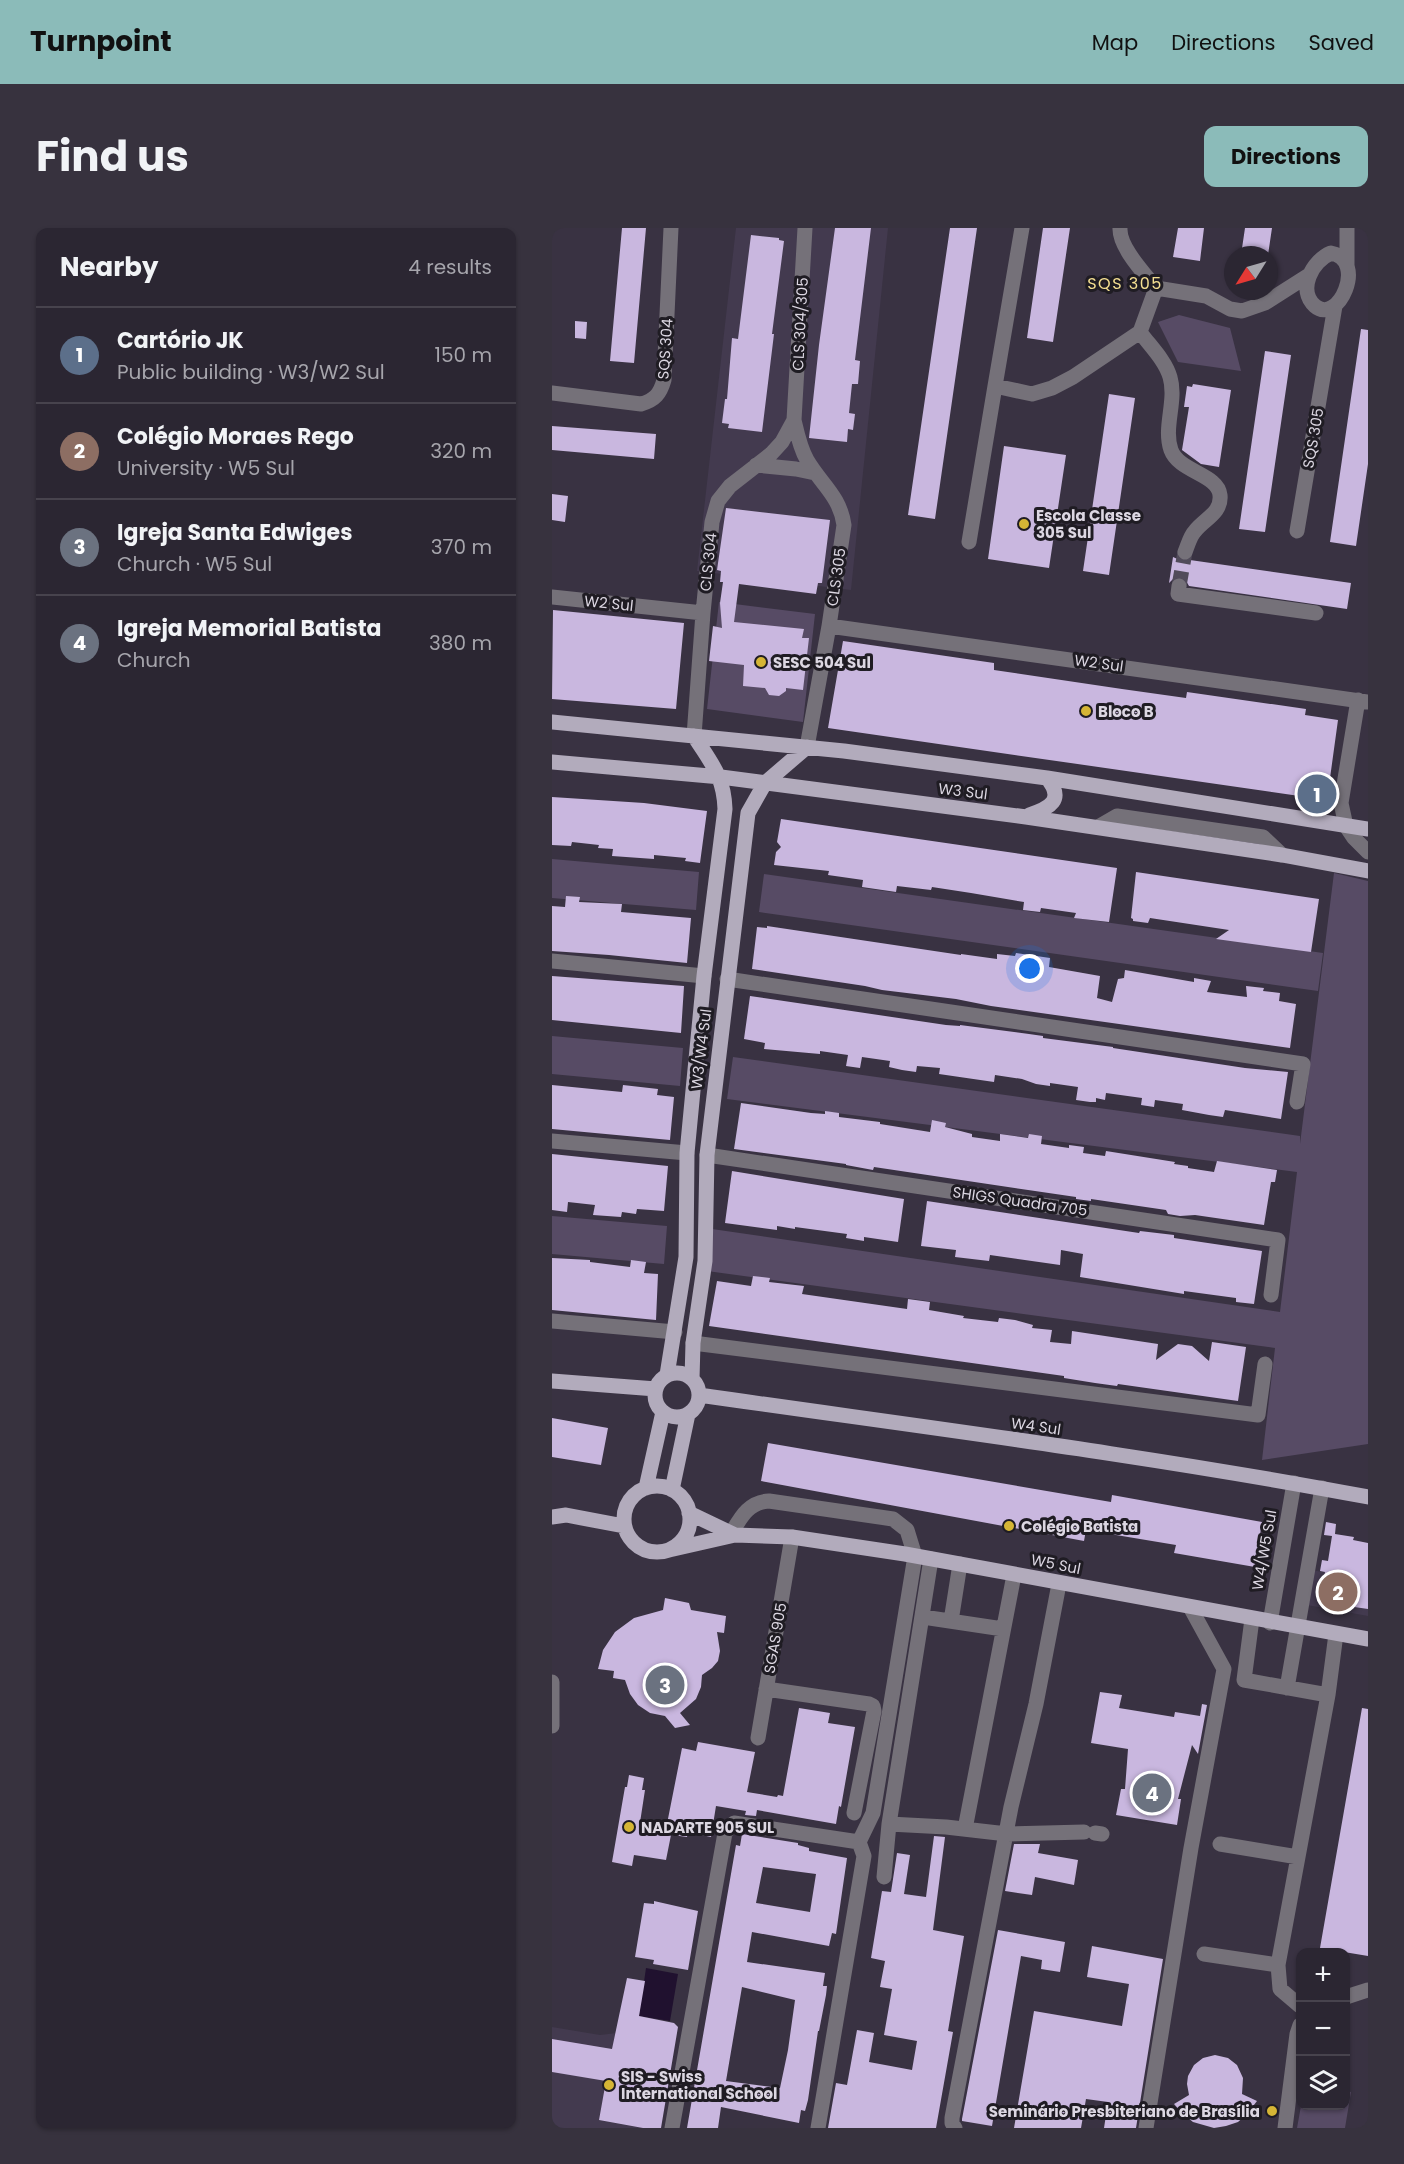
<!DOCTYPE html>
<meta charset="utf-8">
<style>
body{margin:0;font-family:Poppins,sans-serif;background:#37323e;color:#f1f3f6}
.controls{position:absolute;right:18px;bottom:18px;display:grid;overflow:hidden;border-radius:12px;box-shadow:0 2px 4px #0004}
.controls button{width:54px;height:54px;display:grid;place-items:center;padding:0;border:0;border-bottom:2px solid #47434d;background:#2b2632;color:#f1f3f6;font:30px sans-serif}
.compass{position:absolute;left:672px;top:18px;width:54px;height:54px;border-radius:50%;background:#2b2632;box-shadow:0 2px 4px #0004;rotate:233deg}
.you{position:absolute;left:478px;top:741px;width:21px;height:21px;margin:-15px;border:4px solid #fff;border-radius:50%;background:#1a73e8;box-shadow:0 0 0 9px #1a73e833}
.badge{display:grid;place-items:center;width:39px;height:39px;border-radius:50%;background:#8bbbb9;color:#fff;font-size:20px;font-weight:700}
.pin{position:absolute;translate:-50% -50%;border:3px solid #fff;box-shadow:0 2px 6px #0006}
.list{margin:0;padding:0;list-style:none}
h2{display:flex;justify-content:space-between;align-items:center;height:78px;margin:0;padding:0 24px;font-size:26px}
h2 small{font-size:20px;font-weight:400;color:#a6a5ac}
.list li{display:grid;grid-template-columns:39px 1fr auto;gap:18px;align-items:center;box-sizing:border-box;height:96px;padding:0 24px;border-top:2px solid #47434d}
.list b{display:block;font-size:22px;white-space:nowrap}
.list p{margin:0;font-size:20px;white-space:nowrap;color:#a6a5ac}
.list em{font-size:20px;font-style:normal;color:#a6a5ac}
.icon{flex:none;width:33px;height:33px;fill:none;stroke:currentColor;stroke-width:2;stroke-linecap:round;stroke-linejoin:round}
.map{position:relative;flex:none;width:816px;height:1900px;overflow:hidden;border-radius:12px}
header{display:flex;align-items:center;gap:36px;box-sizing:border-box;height:84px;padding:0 30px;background:#8bbbb9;color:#111}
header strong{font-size:28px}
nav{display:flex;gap:33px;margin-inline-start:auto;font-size:21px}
.intro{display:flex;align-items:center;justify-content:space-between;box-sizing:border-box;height:144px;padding:0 36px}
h1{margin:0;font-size:42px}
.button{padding:15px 27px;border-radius:12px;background:#8bbbb9;color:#111;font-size:21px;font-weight:700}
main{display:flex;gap:36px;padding:0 36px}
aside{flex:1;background:#2b2632;border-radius:12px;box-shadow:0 2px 4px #0004}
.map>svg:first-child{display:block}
.built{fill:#433a4f}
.green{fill:#574b65}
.water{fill:#20112f}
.building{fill:#c9b7df;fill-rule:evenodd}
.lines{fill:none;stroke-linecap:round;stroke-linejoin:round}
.minor-tunnel{stroke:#514b5a;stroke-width:15;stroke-dasharray:15 8;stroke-linecap:butt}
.minor{stroke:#757179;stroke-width:15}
.major{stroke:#b2abbc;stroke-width:15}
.poi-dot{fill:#d5b535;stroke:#1f1c23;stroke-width:2}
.labels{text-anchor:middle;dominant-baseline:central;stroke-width:6;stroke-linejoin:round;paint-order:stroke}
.street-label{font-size:15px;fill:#dcd7e2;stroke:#1f1c23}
.poi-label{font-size:15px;font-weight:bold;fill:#dcd7e2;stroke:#1f1c23;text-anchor:start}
.neighbourhood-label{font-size:16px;letter-spacing:1.5px;fill:#f5e092;stroke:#1f1c23}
</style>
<header>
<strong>Turnpoint</strong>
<nav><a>Map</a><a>Directions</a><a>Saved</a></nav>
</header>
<div class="intro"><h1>Find us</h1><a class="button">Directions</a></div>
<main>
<aside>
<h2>Nearby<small>4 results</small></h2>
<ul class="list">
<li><span class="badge" style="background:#5c6f8a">1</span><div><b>Cartório JK</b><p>Public building · W3/W2 Sul</p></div><em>150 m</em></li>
<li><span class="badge" style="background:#8d6e63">2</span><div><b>Colégio Moraes Rego</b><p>University · W5 Sul</p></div><em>320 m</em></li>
<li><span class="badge" style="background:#6b7280">3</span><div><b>Igreja Santa Edwiges</b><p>Church · W5 Sul</p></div><em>370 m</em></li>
<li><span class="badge" style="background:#6b7280">4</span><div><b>Igreja Memorial Batista</b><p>Church</p></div><em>380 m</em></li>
</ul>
</aside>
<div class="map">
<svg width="816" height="1900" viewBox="0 0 816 1900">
<rect width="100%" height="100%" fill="#393242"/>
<path class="built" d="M184,0H336L299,362L145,343Z
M759,1342L816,1352V1388L755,1377Z
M0,1799L48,1807L65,1805L105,1900H0Z"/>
<path class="green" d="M627,87L678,100L689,143L626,134L606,94Z
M167,374L263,386L251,494L155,481Z
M0,631L147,644L144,682L0,670Z
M782,645L816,653V1216L710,1232L723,1120L155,1043L160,1001L728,1084L745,944L175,871L181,829L748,908V916Z
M212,646L771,725L766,763L207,684Z
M0,808L131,820L128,858L0,846Z
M0,988L115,998L112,1036L0,1026Z
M794,1863L799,1864L793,1900H745L749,1878H794Z"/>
<path class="water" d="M94,1740L126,1746L118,1793L87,1788Z"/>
<path class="building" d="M70,0H94L82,135L58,133Z
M283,0H319L303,132L308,133L306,156H300L297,185L303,186L301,202L296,201L295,214L257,210L267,117Z
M398,0H425L383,291L356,287Z
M491,0H518L501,114L475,110Z
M626,0H652L648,33L621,29Z
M693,0H720L716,27H689Z
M199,7L227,10V12L232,13L220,106H222L210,204L176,200L177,196L170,195L173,171H175L180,110L186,111Z
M23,93L35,94L34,111L23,110Z
M809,101L816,102V236L804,318L778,314Z
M713,123L739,127L713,304L687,301Z
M641,156L679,162L667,239L649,236L630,222L637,179H632L635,158L640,159Z
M557,166L583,170L557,347L531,343Z
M0,198L104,206L102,231L0,222Z
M452,218L514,227L497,340L436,331Z
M0,266L16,268L13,294L0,292Z
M174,280L278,292L270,355H266L264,366L187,356L182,394L252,401L250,410H257L251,462L234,460V463L227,468L217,467L213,460L191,458L192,437L157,433L161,398L170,400L168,375L171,354H168L169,343L165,342Z
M621,329L630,333L638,332L799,355L795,381L637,358L633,351L629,348L623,349L617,355Z
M1,382L132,395L124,481L0,471Z
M291,413L442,435V442L570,461L634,470L635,464L754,481L753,487L786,492L775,572L276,500Z
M0,569L92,575L155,583L148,635L133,633L134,630L102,627V631L60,628L61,621L46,620L47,617L20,614L19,618L0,617Z
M229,591L565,640L557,694L522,690L524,685L489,680L488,684L471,682L472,674L419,665L380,659L379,662L345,658L344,664L310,659L311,652L276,647L277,643L222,637L224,624L229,619L225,614Z
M584,644L767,671L759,724L664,711L677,702L598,690L596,695L581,693V691L579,690Z
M14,668L28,669L27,674L70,676L69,684L139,690L135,735L57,727L0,723V678L13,679Z
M215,698L409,727V726L445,731V726L463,728L464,725L498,730L497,739L548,748L545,770L560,774L566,751L572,750L573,742L642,754V750L659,753L655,764L695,769L694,758L712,760L711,763L728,765L727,773L744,776L738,820L439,778L404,771L330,762L313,758L200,741L205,699L215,700Z
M0,748L132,758L129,805L0,792Z
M198,768L394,797L408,798V797L477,806L491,808V810L561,819V820L693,840L736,844L729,891L673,882L671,889L657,887L630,882L631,876L603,872L602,879L589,877L590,870L554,865L553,872L544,870V874H538L524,872L526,859L498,855V858L484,856L470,851L443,847L442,854L387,846L388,840L365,838L364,844L350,842L337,839L338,833L310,829L308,840L294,838L296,827L268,823V826L212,821L213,815L192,811Z
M0,857L70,864L71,857L106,861L105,867L122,869L118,912L0,901Z
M189,875L259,885L273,886V883L287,885V889L328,894V896L378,904L380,892L394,895L393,899L420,906V909L448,913V906L476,910L477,906L490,908L489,916L517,920V917L532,919L531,925L553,928L554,923L623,934L622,936L636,938V940L662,944L665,933L725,942L723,954H719L712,997L643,987L628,988L616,986L614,982L539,971V973L524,971V969L483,963L322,939L321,942L294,937V936L182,921Z
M0,926L116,938L112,983L85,981L84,986L70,984L69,989L41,987L43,977L16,974L15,984L0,982Z
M180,943L352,971L346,1014L312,1009V1013L294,1010L295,1006L243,999V1001L225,998V1002L173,995Z
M375,973L587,1005L588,1003L622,1007V1010L710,1023L702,1076L684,1074V1070L632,1063V1066L528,1049L531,1026L509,1022L508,1037L438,1027L437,1033L403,1029L404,1022L369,1018Z
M0,1030L38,1032V1034L78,1039L79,1032L94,1034L92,1045L106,1046L104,1092L0,1082Z
M201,1048L218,1050L217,1054L252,1058L250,1066L355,1081L356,1071L378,1074L377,1082L412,1088L411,1090L446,1094L447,1090L463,1092L481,1097L480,1100L500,1102L498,1114L519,1116L520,1103L606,1116L604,1132L626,1116L640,1118L657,1133L660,1114L694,1119L686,1173L566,1156L565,1158L543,1155L512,1150V1148L157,1098L165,1053L199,1058Z
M0,1190L56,1200L49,1237L0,1229Z
M216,1215L559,1274L560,1267L710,1294L703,1339L622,1325L624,1317L534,1302L532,1313L209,1253Z
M774,1294L784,1296L783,1306L802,1309L801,1312L816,1315V1381L768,1374L773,1344L768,1343L770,1332L776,1333L780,1308L772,1307Z
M113,1370L137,1375L139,1382L174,1388L172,1405L165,1404L168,1423L166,1433L160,1440L150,1447L149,1459L144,1471L128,1485L138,1497L123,1500L113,1488L98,1485L86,1477L78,1466L73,1452L61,1450L62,1443L46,1441L51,1422L63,1404L82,1390L111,1382Z
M548,1464L570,1467L567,1480L622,1489L623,1484L648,1488L650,1476L655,1477L646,1526L640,1517L626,1571H629L625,1597L564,1587L569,1561H573L576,1521L539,1515Z
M247,1480L278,1485L276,1495L303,1499L289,1579L287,1578L284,1596L205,1582L204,1588L193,1587L194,1583L164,1578L159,1609L136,1604L135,1609L113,1606L130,1520L144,1523L146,1514L203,1524L195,1564L225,1569L226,1567L231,1568Z
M810,1480L816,1481V1728L768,1720Z
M77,1547L92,1550L90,1562H93L87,1601L119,1607L114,1632L82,1627L80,1638L60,1634L73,1559H75Z
M190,1606L246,1615V1617L257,1620V1623L295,1630L284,1706L280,1705L277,1718L200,1704L195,1734L273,1745L271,1758H275L274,1767L267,1803H266L256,1872L253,1883L249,1882L247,1895L169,1879L166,1900H135L184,1617L188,1618ZM211,1639L264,1646L258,1684L204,1675ZM190,1759L243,1772L236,1822L228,1860L174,1853Z
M382,1608L393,1609L381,1702L412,1708L396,1803L401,1804L384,1900H276L284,1855L295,1857L305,1802L322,1805L317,1834L360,1842L365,1813L332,1807L340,1761L328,1759L333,1733L319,1730L330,1663L339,1664L345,1625L358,1627L352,1666L374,1669Z
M462,1616H488L486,1625L526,1632L522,1657L483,1649L480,1667L453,1663Z
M102,1673L146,1683L136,1742L101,1736L102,1732L83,1729L92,1675L102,1676Z
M446,1702L513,1714L508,1744L489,1741L490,1732L469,1728L440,1898L410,1893V1891Z
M540,1718L611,1731L584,1900H552L556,1874L534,1871L529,1900H462L482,1783L570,1798L577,1756L535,1749Z
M75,1750L93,1753L87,1788L122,1795L126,1799L109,1900H91L47,1892L54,1853L0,1844V1811L60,1821Z
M663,1827L676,1830L685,1837L691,1850L690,1866L705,1873L695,1886L686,1894L674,1898L662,1900L641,1894L630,1885L622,1876L637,1867L635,1856L636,1848L642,1837L651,1830Z"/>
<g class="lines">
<path class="minor-tunnel" d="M627,358L633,324"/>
<path class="minor" d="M253,0L242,192C245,205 248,220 255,232C269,256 288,268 292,297L277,398L255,519
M470,0L443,158L480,166L500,160L521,149L588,104L604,60
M568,0C567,19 592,45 604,60L654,68L678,81L690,83L713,75L757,47
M795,0V37
M779,25C816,32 786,98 763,78C745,62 760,33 779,25Z
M588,104C598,118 613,132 618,149C625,173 611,199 619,222C627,244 666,246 668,267C670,285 652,291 643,303C638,308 636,317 633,324
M0,165L89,176C103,172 108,166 112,152L119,0
M204,237L244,241L263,245
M745,303L783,78
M417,314L443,158
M627,358L626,366L764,385
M0,369L151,385
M277,398L816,474
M806,472L789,575L794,598L802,610L816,624
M142,508L151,385L160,294L166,273L178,258L219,226L230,214L242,192
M546,599L565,588L711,609L730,627
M0,733L152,748
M175,751L751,836L745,874
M0,913L135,925
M155,927L726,1012L719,1067
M0,1093L123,1104
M141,1115L706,1187L713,1136
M180,1304C189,1289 197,1274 217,1273L341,1291L355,1302L363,1328L321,1585L307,1614L312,1628L266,1900
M371,1389L451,1401
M700,1391L692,1452L776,1467
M399,1393L408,1336
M718,1395L742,1255
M0,1454V1498
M735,1460L770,1260
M214,1461L317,1476L321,1478L322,1483L302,1585
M206,1510L240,1309
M337,1596L394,1599L455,1606L532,1604
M413,1601L462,1347
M543,1605L550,1606
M668,1616L746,1629
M332,1649L337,1596L379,1331
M652,1726L726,1737
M794,1769L816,1762
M748,1778L728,1761L726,1737L776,1467L784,1406
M120,1900L173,1605L182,1595L307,1614
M403,1900L400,1895V1890L459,1579L484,1476L507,1356
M594,1900L639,1620L672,1441L638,1379
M733,1900L745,1806L748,1797"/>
<path class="major" d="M0,494L292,523L495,550L816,601
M0,534L169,549L474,589L730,627L816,643
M477,587C498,580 513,572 495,550
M103 1167a22 22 0 1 1 44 0a22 22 0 1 1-44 0Z
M115,1147L134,1029L135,925L152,748L173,581C172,548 159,535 142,508
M140,1151L141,1115L153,1033L155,927L196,585L213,555L255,519
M0,1153L104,1161
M147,1167C370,1199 595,1227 816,1269
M72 1291a33 33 0 1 1 66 0a33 33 0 1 1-66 0Z
M94,1260L111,1184
M120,1262L136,1186
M137,1285L183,1307
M0,1289L14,1287L72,1298
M117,1322L183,1307L240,1309L353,1326L816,1411"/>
</g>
<g class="poi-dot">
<circle cx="472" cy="296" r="6"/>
<circle cx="209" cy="434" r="6"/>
<circle cx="534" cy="483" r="6"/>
<circle cx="457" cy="1298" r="6"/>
<circle cx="77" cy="1599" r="6"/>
<circle cx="57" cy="1857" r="6"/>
<circle cx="720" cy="1883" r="6"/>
</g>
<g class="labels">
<g class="street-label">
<text transform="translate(248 96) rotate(-87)">CLS 304/305</text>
<text transform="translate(113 121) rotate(-86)">SQS 304</text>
<text transform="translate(761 210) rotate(-80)">SQS 305</text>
<text transform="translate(156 334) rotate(-84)">CLS 304</text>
<text transform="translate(284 349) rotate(-82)">CLS 305</text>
<text transform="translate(57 375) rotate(6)">W2 Sul</text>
<text transform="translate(547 435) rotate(8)">W2 Sul</text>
<text transform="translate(411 563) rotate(7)">W3 Sul</text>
<text transform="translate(149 821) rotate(-83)">W3/W4 Sul</text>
<text transform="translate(468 973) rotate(8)">SHIGS Quadra 705</text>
<text transform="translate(484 1198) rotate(8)">W4 Sul</text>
<text transform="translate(712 1322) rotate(-80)">W4/W5 Sul</text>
<text transform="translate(504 1336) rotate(11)">W5 Sul</text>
<text transform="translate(223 1410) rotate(-80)">SGAS 905</text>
</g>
<g class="poi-label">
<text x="484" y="287">Escola Classe<tspan x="484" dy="17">305 Sul</tspan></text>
<text x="221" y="434">SESC 504 Sul</text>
<text x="546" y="483">Bloco B</text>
<text x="469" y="1298">Colégio Batista</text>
<text x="89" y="1599">NADARTE 905 SUL</text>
<text x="69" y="1848">SIS - Swiss<tspan x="69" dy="17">International School</tspan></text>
<text x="708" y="1883" text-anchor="end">Seminário Presbiteriano de Brasília</text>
</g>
<g class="neighbourhood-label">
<text x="573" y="55">SQS 305</text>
</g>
</g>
</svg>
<div class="controls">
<button>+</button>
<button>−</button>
<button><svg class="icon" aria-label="layers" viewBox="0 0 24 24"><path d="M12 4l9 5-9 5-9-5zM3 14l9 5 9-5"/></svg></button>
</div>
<svg class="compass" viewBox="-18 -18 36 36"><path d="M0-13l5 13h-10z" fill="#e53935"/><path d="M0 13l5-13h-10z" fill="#a6a5ac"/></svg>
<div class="you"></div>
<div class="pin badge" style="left:765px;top:566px;background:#5c6f8a">1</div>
<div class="pin badge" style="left:786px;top:1364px;background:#8d6e63">2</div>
<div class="pin badge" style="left:113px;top:1457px;background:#6b7280">3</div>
<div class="pin badge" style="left:600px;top:1565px;background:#6b7280">4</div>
</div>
</main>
